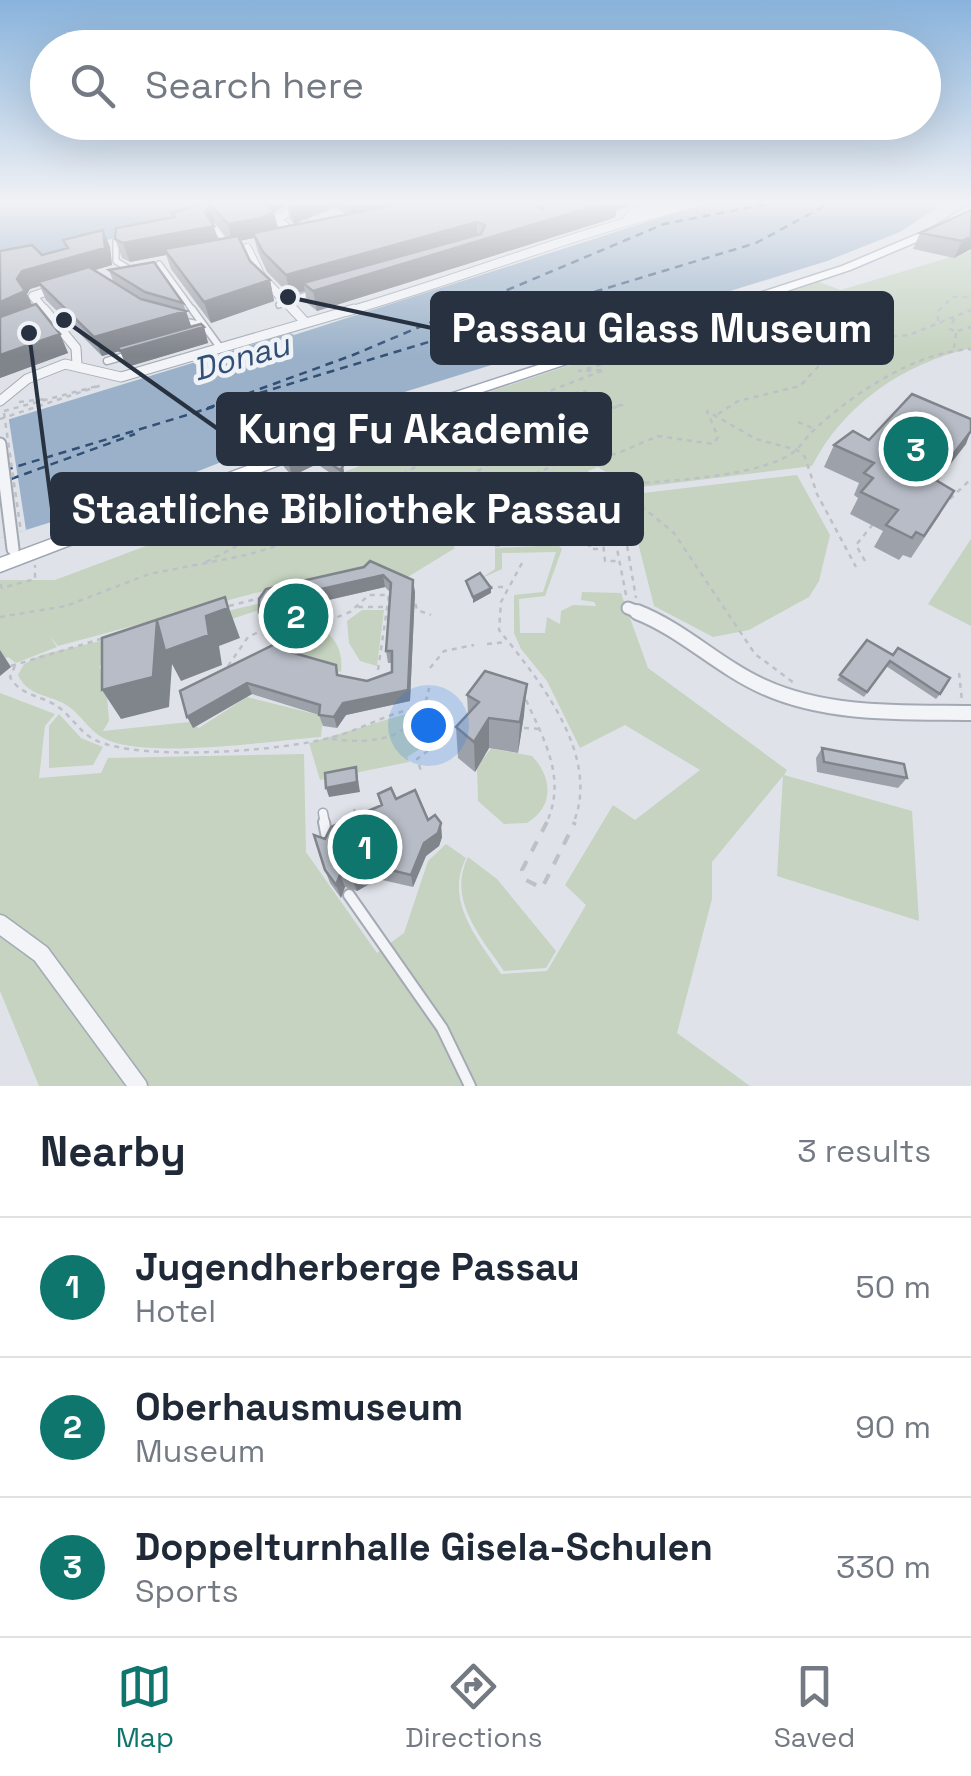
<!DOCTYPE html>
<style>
body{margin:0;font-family:"Space Grotesk",sans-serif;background:#f6f6f7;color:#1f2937}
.you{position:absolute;left:428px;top:725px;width:35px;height:35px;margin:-25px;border:8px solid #fff;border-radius:50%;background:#1a73e8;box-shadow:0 0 0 15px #1a73e833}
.badge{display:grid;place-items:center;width:65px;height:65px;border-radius:50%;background:#0f766e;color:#fff;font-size:32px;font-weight:700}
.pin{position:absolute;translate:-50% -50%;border:5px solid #fff;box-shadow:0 2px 10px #0006}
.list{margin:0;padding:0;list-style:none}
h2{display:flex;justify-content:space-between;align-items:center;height:130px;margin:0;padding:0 40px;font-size:42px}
h2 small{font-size:32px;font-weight:400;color:#747a83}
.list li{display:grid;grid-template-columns:65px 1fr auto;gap:30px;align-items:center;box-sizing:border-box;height:140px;padding:0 40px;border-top:2px solid #e0e1e3}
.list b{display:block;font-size:38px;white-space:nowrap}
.list p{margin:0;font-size:32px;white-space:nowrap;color:#747a83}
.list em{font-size:32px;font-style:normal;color:#747a83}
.icon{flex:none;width:55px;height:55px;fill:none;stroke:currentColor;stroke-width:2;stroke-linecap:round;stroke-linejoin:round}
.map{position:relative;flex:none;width:971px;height:1086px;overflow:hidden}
.search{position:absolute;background:#fff;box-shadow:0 10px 40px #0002;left:30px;right:30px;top:30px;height:110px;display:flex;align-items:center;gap:25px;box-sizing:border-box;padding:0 35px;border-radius:55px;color:#747a83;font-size:38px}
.sheet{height:550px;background:#fff}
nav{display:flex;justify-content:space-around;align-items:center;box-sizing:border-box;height:140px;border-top:2px solid #e0e1e3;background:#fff;font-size:28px;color:#747a83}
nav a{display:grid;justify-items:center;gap:5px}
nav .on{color:#0f766e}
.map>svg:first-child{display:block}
.green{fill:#c5d3c0}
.water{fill:#9ab1c9}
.pier{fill:#dfe3e9}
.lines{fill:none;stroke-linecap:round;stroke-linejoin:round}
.ferry{stroke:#324f75;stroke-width:2.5;stroke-dasharray:8 6;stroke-linecap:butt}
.service-far1-casing{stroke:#a4aab3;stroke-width:11}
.service-casing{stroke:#a4aab3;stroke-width:14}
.pedestrian-far1-casing{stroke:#a4aab3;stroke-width:8}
.pedestrian-casing{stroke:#a4aab3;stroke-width:9}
.minor-far4-casing{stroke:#a4aab3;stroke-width:10}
.minor-far3-casing{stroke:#a4aab3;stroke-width:11}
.minor-far2-casing{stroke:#a4aab3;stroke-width:15}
.minor-far1-casing{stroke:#a4aab3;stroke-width:18}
.minor-casing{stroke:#a4aab3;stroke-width:21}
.primary-casing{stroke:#9fa7b5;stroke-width:3}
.path-far1{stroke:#bdc1c7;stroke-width:2.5;stroke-dasharray:5 5;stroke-linecap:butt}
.path{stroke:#bdc1c7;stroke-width:4;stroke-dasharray:11 11;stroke-linecap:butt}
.service-far1{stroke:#f2f4f7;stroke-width:8}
.service{stroke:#f2f4f7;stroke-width:10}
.pedestrian-far1{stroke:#f2f4f7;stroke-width:5}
.pedestrian{stroke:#f2f4f7;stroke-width:6}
.minor-far4{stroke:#f2f4f7;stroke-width:8}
.minor-far3{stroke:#f2f4f7;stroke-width:9}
.minor-far2{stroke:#f2f4f7;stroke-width:11}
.minor-far1{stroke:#f2f4f7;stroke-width:14}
.minor{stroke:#f2f4f7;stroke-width:18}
.primary{fill:#fff;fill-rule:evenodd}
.path-bridge{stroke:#bdc1c7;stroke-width:2.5;stroke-dasharray:5 5;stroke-linecap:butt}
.wall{fill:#9da2aa;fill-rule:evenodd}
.shaded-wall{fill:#80848b}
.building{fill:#b7bcc6;stroke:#80848b;stroke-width:2.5;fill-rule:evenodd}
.labels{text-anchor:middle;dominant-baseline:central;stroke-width:9;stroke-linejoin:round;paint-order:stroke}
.far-water-label{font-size:32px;font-style:italic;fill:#324f75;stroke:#eff2f6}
.leader{fill:none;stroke:#283140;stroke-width:4}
.callout-dot{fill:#283140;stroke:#eff2f6;stroke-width:4}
.callout{fill:#283140;stroke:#283140;stroke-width:4}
.callout-label{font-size:40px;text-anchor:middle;font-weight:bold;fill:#fff}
</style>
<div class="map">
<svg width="971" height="1086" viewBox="0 0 971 1086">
<rect width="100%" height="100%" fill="#dfe3e9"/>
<path class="green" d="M971,251V348C903,364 844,404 812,466L617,490L607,473L598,467L588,471L594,479L493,536L487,532L462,544L453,534L446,537L455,548L398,583L295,586L255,593L58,646L49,635L57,647L16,663L8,657L0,661V580H55L376,460L390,425L819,282L841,290Z
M797,475L830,535L819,581L809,597L749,630L713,637L654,606L626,495Z
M971,539V626L928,604Z
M558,545L562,549L545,596L519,599L520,633H545L547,617L560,624L561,611L573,605L596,606L594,602L581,600L582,592L621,593L648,668L787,770L784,775L912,811L919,921L777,876L783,776L712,862V899L677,1033L750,1086H39L0,991V693L55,714L45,726L39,778L101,773L108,758L304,754L306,852L377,953L404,933L428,861L446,844L466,858C444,901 478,939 501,974L547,971L586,905L565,885L613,805L635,820L700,770L625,725L580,748L547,681L521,649L514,633V595L543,592L556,552L502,553V569L480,579L495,569V548Z
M270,601L265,608L102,662L99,668L105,670L109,721L103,731L189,722L199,728L247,697L323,716L321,737C271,741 155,758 110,741C88,733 82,713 63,703C45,694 27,695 18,675L24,664L41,655Z
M362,610H384L377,666L360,661L349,643L347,621Z
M310,626C333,629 344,650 341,672L296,660Z
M419,710H434L442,726L433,741L407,757L409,762L320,780L309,743Z
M59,714L81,738L103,747L93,765L49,768V726Z
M495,743L494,749L532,756C552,777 555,806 527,823L504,824L478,801L477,767Z
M468,857L497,879L556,951L546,968L504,971C480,936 447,899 468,857Z"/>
<path class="water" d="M0,203H241L135,234L0,263Z
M706,203H944L900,232L827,261L382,399L132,497L0,538V422L290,333L294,335Z"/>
<path class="pier" d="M8,414L26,530L0,538V417Z"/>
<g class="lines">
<path class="ferry" d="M194,413L353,355L664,224L773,203
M5,470L756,243L830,203
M11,479L135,434"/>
<defs>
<path id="service-far1" d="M323,813L325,824"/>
<path id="service" d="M324,822L328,843
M349,895L442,1028L470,1086"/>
<path id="pedestrian-far1" d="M216,229L229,247
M116,239V261L129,269
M159,264L194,312
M279,305L314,292"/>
<path id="pedestrian" d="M192,309L219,346
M181,321L202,325
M107,361L132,354"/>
<path id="minor-far4" d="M627,220L633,212L662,203
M297,236L276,219L306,203
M247,248L261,276L295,312
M46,312L33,296L54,289
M346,312C463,278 577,232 696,203"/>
<path id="minor-far3" d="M44,309L76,348L77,364
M293,309L304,321
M0,401L27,379L65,364L121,377L354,309"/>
<path id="minor-far2" d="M0,444L13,549
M628,608L643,614"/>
<path id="minor-far1" d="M637,612C683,630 719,667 764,687C828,716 903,712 971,713"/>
<path id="minor" d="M0,924L41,954L138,1086"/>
<path id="primary" d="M971,204V211L940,232L850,270L389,423L0,572V558L379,417L842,266L932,228Z"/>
</defs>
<use href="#service-far1" class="service-far1-casing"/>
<use href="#service" class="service-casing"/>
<use href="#pedestrian-far1" class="pedestrian-far1-casing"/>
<use href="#pedestrian" class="pedestrian-casing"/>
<use href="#minor-far4" class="minor-far4-casing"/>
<use href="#minor-far3" class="minor-far3-casing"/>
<use href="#minor-far2" class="minor-far2-casing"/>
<use href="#minor-far1" class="minor-far1-casing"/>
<use href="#minor" class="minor-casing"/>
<use href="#primary" class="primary-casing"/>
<path class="path-far1" d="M296,224L335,208
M954,319L950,329L956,332
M938,321V311L953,297H971
M958,331L971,327
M954,348L956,333
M828,355L825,346L839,342
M19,402L45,399
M4,411L97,386
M718,414L738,401L800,386L843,340L909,335L971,310
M0,419L102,385
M798,422L812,428
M309,427L392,398L422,393
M276,439L310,429
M596,477L605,561H618
M617,487L636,598
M618,487L674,533L755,654L794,683
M575,499L597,485
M950,499L971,479
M417,507L547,430L622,405L508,423
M570,522L587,532L590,549H603
M574,526L563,531L561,543L575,538
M522,539L560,542
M495,546L512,544
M865,561L856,545L874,523
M206,562L322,502L355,501L367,487L397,478L459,440L586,391L521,402L604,370L579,371L607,363L589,364
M522,563L501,602L499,630C539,680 602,756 573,824
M0,584L2,588L35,579V565
M488,587H508
M413,594L417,610L431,615
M626,595L605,487C657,480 742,480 788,456C800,449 805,438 815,429C855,392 916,352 971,349
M229,606L260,598
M358,607H385
M0,617L66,606L149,574L247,555L334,529L377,531L412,510L511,473L478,499L573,457L616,454L658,436L713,444L718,437L707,411L756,439L797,450L805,457L817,494L856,567
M328,621L350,612L369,595H387
M487,644L506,642
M11,666L114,635
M15,666L10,677C21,697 44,695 61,709C73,719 81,733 95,740C141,762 283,751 333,737C368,728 398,705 436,708L446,727L437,744L417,759L422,774
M228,666L248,637L278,623
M430,668L444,651L474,645
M378,670L389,595
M959,673L962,701
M526,700C545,742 567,779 546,824
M524,728L541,729
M332,739C376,745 421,738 429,688
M354,809L357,819"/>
<path class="path" d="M547,822L522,870L524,879L542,888L575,822"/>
<use href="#service-far1" class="service-far1"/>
<use href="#service" class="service"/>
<use href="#pedestrian-far1" class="pedestrian-far1"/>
<use href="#pedestrian" class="pedestrian"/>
<use href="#minor-far4" class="minor-far4"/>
<use href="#minor-far3" class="minor-far3"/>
<use href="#minor-far2" class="minor-far2"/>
<use href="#minor-far1" class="minor-far1"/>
<use href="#minor" class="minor"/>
<use href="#primary" class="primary"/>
<path class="path-bridge" d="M4,413L21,532"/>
</g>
<path class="wall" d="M203,203H636L616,211V216L611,219L317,311L307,303L305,291L290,295L267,272L258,252L254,238L240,241L250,261L270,280L274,301L211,323L171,269L166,255L130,262L122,258L115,239L173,217L172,213ZM287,205L290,220L294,224L335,207L346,215L278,228L274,212ZM215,223L228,238L218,239L213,225Z
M971,210V249L954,258L913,249L920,233Z
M103,230L110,247L112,265L94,270L141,299L145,300L113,281L109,270L183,303L191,326L204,327L208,343L127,367L120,351L102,356L46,300L40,286L30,289L27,294L32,305L60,334L68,353L0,378V251L42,255L66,249L63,240Z
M869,440L966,444L937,480L941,513L911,558L903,555L899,560L874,547L883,531L850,514L858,498L854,495L859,483L824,467L834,445Z
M316,443L343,466L345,478L342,481L317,464L292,476L284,467L281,456Z
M574,493V520L541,539L518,529L519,512Z
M370,561L415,592L410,701L346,715L337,728L323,726L319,715L252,694L193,728L281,641L277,619L263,624L259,612L364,567ZM385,587L390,592L386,651L388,663H392V672L367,681L339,676L336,665L297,654L309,626L311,604Z
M867,640L940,694L936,699L886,666L864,697L837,680Z
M467,695L524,715L518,753L489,748L475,772L458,758L456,727L468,714Z
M822,748L907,778L898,788L817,772L816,758Z
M378,794L396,799L428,820L442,837L439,846L426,856L413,887L378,879L357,891L345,887L341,898L330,883L325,870V839L381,805Z"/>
<path class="shaded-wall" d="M266,203H286L287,205L273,213L274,212L278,230L253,233L254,238L232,242L228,224Z
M298,203H335V207L294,224L290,206Z
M350,203H448L352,219Z
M604,203H636L616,211V216L611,219L317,311L313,291Z
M210,205L215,223L212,227L214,226L219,245L164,249L166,255L130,262L123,243L205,212Z
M477,222V241L303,283L305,291L290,295L286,275Z
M103,230L110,247L112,265L42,286L38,282L40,286L30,289L27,294L34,309L0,324V302L22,271Z
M971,237V249L954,258L962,241Z
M270,280L274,301L211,323L204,302Z
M186,311L192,329L204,327L208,343L127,367L120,351L102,356L94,337Z
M60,334L68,353L0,378V355Z
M971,431L966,444L922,501L934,479Z
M314,453L317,464L292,476L289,465Z
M343,466L345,478L342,481L340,470Z
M574,493L573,504L576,503L574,520L541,539L542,522L568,497Z
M383,575L385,587L311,604L309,626L293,663L290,652L308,592Z
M413,580L415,592L410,701L346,715L337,728L334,717L343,703L408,690Z
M491,588V593L473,603V597Z
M225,597L240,638L219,646L222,665L181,681L172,664L169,707L121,719L102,690L157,621L206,616Z
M276,607L280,618L263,624L259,612Z
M0,650L11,667L0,676Z
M247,683L252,694L193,728L187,717Z
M527,684L524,715L518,753L520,722Z
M489,718V748L475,772L474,742Z
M356,767L360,792L329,797L326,788Z
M441,823L442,837L439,846L426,856L413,887L411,875L424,843Z
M375,866L378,879L357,891L352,878Z
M340,875L345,887L341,898L336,885Z"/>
<path class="building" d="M203,203H266V205L274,212L261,218L228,224L210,205L205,212L214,226L123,243L115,239L116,228L175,217L172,213Z
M405,203H529L544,210L537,203H604L313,291L303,283L481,234L485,225L477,222L286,275L263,252L253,233Z
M971,210V237L962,241L920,233Z
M103,230L105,248L22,271L17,279L25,291L0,302V251L32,245L42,255L68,248L63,240Z
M238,236L250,261L270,280L204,302L164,249Z
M154,262L183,303L145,292L109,270Z
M89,267L141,299L186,311L94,337L38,282Z
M36,304L60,334L0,355V317Z
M201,324L204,327L120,351L118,347Z
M912,394L971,419V431L934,479L954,491L924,536L916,532L912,538L886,525L898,510L861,492L873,478L864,473L874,463L834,445L853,431L869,440Z
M316,443L343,466L340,470L314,453L289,465L281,456Z
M370,561L413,580L408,690L343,703L334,717L319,715L320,705L247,683L187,717L180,691L281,641L282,625H277L276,607L259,612V599L266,589L364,567ZM383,575L391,583L386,651H392V672L367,681L337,675L336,665L290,652L306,614L308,592Z
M480,573L491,588L473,597L466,581Z
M225,597L228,608L206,616L209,635L165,651L157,621L153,677L102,690V638Z
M867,640L893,655L898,648L950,678L940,694L890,661L867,692L840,675Z
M485,671L527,684L520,722L489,718L474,742L456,727L479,702L467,695Z
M822,748L904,764L907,778L824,762Z
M356,767L357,782L326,788L325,773Z
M391,788L396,799L415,790L428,820L435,815L441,823L438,833L424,843L411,875L375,866L352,878L340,875L336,885L325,870L314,835L325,839L331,827L382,805L378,794Z"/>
<linearGradient id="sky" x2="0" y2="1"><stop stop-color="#89b3dc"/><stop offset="0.57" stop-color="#f1f2f5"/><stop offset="1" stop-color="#f1f2f5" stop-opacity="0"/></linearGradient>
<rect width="971" height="355" fill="url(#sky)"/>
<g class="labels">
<g class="far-water-label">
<text transform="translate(241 357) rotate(-16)">Donau</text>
</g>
</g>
<path class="leader" d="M288 297L432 328M64 320L218 429M29 333L52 509"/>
<g class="callout-dot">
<circle cx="288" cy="297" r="10"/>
<circle cx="64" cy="320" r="10"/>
<circle cx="29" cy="333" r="10"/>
</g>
<g class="callout">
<rect x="432" y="293" width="460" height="70" rx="10"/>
<rect x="218" y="394" width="392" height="70" rx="10"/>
<rect x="52" y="474" width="590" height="70" rx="10"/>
</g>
<g class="callout-label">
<text x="662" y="342">Passau Glass Museum</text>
<text x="414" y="443">Kung Fu Akademie</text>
<text x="347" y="523">Staatliche Bibliothek Passau</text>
</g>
</svg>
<div class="you"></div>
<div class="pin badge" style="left:365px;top:847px">1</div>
<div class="pin badge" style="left:296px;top:616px">2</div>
<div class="pin badge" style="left:916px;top:449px">3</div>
<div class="search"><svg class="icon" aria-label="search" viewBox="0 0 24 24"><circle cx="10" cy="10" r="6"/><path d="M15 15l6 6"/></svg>Search here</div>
</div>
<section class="sheet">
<h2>Nearby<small>3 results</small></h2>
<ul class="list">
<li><span class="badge">1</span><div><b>Jugendherberge Passau</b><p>Hotel</p></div><em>50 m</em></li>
<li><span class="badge">2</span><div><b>Oberhausmuseum</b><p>Museum</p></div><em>90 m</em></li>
<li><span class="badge">3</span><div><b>Doppelturnhalle Gisela-Schulen</b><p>Sports</p></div><em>330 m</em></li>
</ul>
</section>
<nav>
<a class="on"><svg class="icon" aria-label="map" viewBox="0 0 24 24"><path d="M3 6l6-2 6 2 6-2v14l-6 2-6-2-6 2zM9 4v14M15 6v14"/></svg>Map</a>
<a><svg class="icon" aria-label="directions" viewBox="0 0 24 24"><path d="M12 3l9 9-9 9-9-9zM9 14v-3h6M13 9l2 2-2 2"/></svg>Directions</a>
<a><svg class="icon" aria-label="saved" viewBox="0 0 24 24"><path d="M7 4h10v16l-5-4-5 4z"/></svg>Saved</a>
</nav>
